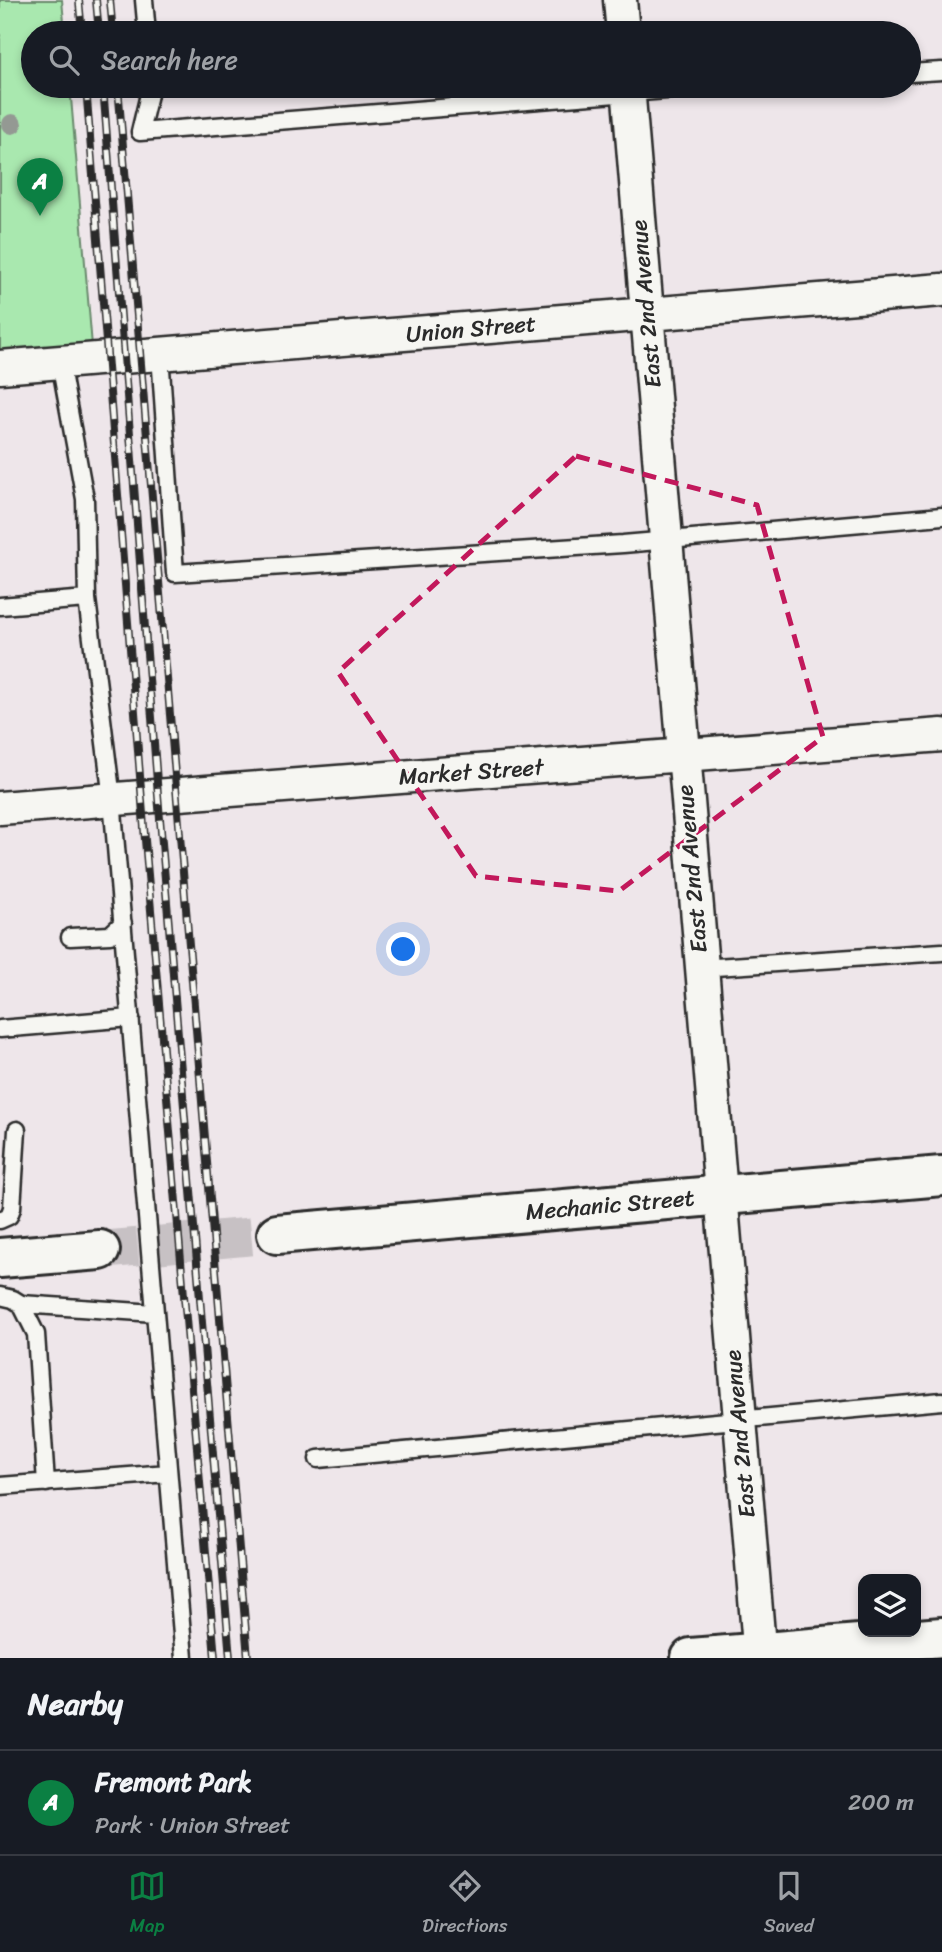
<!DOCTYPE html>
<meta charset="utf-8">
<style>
body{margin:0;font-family:Sriracha,sans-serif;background:#20242c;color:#f1f3f6}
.controls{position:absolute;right:21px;bottom:21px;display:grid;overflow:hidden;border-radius:14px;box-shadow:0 4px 10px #0003}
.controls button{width:63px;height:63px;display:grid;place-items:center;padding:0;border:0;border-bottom:2px solid #363941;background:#171b24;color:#f1f3f6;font:35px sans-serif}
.you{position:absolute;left:404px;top:950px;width:24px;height:24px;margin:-18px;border:5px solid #fff;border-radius:50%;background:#1a73e8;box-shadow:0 0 0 10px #1a73e833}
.badge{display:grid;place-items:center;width:46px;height:46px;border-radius:50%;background:#0b8043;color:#fff;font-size:23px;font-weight:700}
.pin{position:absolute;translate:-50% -58px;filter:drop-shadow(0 2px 4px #0008)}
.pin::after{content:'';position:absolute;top:37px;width:24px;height:21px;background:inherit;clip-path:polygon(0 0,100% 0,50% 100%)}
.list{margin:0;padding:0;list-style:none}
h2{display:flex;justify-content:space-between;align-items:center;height:91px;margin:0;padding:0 28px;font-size:30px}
h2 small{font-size:23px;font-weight:400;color:#9ea1a6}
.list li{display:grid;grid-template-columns:46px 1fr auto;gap:21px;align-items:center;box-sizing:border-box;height:105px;padding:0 28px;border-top:2px solid #363941}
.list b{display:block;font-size:26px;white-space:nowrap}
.list p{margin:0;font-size:23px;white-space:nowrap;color:#9ea1a6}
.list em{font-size:23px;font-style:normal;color:#9ea1a6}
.icon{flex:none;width:38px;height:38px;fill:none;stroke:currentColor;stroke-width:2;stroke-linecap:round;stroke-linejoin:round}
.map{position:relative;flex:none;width:942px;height:1658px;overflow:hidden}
.search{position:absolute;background:#171b24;box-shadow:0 4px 10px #0003;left:21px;right:21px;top:21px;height:77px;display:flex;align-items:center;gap:18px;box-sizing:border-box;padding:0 24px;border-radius:38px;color:#9ea1a6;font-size:26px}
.sheet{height:196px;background:#171b24}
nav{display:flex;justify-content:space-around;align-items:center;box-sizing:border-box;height:98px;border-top:2px solid #363941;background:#171b24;font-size:19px;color:#9ea1a6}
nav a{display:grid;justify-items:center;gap:4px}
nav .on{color:#0b8043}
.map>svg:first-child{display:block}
.green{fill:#a9e8af;stroke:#6a8a6d;stroke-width:2}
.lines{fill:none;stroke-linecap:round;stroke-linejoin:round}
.tertiary-tunnel{stroke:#c7c1c4;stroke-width:38;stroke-dasharray:38 19;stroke-linecap:butt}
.service-casing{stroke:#2b2b2b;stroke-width:21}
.minor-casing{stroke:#2b2b2b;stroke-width:37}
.tertiary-casing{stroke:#2b2b2b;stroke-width:44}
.secondary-casing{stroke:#2b2b2b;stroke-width:44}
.service{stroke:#f6f6f2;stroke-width:16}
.minor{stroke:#f6f6f2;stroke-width:32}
.tertiary{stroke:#f6f6f2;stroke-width:38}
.secondary{stroke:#f6f6f2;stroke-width:38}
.rail-casing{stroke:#2b2b2b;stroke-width:8}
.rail{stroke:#f6f6f2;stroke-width:5;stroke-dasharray:16;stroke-linecap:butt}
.tree{fill:#949993}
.marked{fill:none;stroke:#c2185b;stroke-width:5;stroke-dasharray:14 9;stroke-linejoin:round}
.labels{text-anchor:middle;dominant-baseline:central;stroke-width:5;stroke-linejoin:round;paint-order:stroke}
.street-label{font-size:23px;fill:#2b2b2b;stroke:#f6f6f2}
</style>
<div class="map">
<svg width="942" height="1658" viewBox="0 0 942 1658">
<rect width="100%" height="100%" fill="#eee6ea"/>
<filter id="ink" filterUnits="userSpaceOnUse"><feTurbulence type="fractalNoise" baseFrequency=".0143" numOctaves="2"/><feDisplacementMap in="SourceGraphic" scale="14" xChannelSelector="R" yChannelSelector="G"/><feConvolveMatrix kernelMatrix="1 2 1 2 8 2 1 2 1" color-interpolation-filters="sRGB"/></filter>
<g filter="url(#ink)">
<path class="green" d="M0,0H62L65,33H33V86H70L92,346L0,354Z"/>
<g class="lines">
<path class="tertiary-tunnel" d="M100,1250L277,1234"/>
<defs>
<path id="service" d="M144,0L147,33
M909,73L942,71
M151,86L140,132L717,86
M160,354L175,573L623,544L942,516
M60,362L85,499L87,599L112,799L184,1658
M0,606L87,599
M70,937L110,935L123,923
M700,968L942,952
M0,1029L131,1018
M0,1220L9,1216L12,1208L17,1130
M0,1296L13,1299L21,1304L36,1334L46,1483
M21,1304L155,1313
M318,1459L942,1401
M0,1486L168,1473"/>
<path id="minor" d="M620,0L623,33
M628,86L760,1658
M0,367L942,290
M0,808L942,735"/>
<path id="tertiary" d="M277,1234L942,1176
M0,1258L100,1250"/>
<path id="secondary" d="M691,1658L942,1637"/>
</defs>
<use href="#service" class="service-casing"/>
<use href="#minor" class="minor-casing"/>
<use href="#tertiary" class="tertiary-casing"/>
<use href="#secondary" class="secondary-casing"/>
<use href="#service" class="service"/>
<use href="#minor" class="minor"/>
<use href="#tertiary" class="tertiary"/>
<use href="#secondary" class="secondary"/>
<defs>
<path id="rail" d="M79,0L82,33
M96,0L99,33
M110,0L113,33
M86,86L145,840L215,1658
M103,86L158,795L230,1658
M118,86L248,1658"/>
</defs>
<use href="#rail" class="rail-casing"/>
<use href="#rail" class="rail"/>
</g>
<circle class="tree" cx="12" cy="124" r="10"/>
</g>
<path class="marked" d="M576,456L757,505L823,737L619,891L476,876L338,672Z"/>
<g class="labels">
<g class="street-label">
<text transform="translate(646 304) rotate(-95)">East 2nd Avenue</text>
<text transform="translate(471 329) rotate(-5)">Union Street</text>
<text transform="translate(471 772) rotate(-4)">Market Street</text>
<text transform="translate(692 869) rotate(-95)">East 2nd Avenue</text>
<text transform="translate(610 1205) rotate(-5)">Mechanic Street</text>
<text transform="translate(740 1434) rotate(-95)">East 2nd Avenue</text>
</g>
</g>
</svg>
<div class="controls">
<button><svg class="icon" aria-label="layers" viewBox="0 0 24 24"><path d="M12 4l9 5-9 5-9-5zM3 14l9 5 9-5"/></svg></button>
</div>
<div class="you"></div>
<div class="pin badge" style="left:40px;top:216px">A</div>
<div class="search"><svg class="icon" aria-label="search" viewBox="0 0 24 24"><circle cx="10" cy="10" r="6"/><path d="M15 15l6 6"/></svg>Search here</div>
</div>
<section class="sheet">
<h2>Nearby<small></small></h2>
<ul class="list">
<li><span class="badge">A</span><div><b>Fremont Park</b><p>Park · Union Street</p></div><em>200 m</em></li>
</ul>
</section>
<nav>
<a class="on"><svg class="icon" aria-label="map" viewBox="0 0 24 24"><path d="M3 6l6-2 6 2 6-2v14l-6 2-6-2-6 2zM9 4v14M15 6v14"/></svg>Map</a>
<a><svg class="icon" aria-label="directions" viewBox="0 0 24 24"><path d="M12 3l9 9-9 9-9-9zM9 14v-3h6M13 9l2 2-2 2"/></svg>Directions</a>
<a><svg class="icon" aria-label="saved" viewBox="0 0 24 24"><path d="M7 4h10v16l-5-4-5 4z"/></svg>Saved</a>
</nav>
